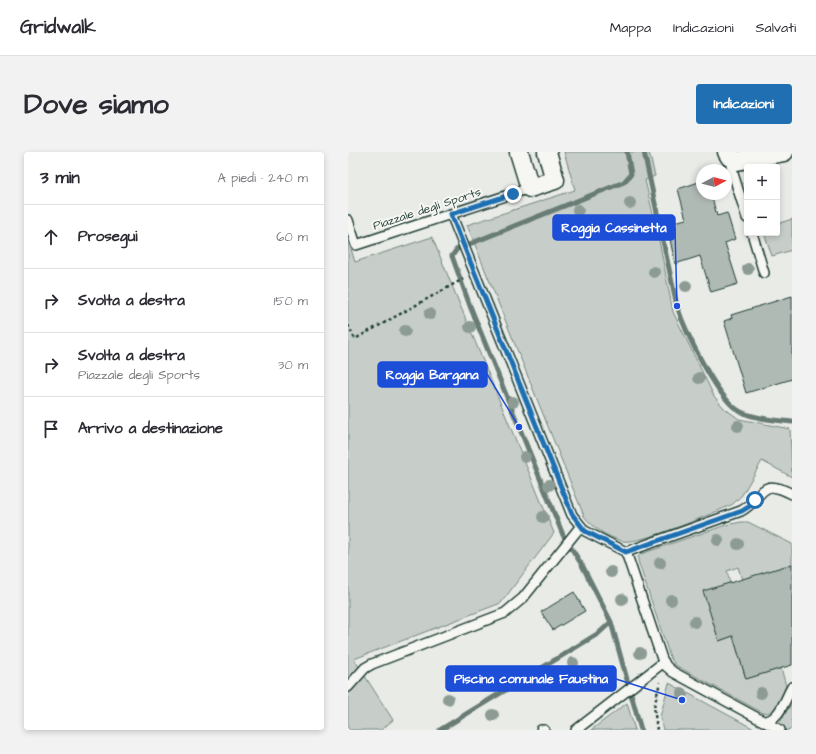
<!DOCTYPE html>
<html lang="it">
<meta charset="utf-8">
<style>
body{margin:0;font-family:"Architects Daughter",sans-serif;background:#f2f2f3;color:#2b2b33}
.controls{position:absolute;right:12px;top:12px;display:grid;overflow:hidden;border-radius:4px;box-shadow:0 2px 6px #0003}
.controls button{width:36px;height:36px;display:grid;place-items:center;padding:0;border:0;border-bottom:1px solid #e1e1e2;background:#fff;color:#2b2b33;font:20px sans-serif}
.compass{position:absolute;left:348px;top:12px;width:36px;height:36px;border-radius:50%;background:#fff;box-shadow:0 2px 6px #0003;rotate:83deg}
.stop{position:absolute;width:12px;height:12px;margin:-9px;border:3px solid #1f6fb2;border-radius:50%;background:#fff}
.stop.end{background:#1f6fb2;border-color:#fff;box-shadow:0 1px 4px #0008}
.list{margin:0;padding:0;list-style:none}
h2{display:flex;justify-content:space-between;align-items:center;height:52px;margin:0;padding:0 16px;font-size:17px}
h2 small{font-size:13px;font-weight:400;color:#7c7c81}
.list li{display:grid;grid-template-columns:26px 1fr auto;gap:12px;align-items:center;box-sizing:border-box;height:64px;padding:0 16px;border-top:1px solid #e1e1e2}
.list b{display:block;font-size:15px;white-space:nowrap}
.list p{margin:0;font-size:13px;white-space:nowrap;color:#7c7c81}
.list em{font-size:13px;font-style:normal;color:#7c7c81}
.icon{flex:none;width:22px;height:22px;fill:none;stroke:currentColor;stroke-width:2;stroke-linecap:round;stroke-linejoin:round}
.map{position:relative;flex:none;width:444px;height:578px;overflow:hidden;border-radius:4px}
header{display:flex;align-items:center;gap:24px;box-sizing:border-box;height:56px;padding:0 20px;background:#fff;border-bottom:1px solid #e1e1e2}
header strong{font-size:19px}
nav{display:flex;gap:22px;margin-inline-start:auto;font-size:14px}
.intro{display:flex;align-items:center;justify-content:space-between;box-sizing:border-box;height:96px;padding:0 24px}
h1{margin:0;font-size:28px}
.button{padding:10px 18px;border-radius:4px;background:#1f6fb2;color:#fff;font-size:14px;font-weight:700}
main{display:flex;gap:24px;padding:0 24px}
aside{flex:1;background:#fff;border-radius:4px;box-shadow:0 2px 6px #0003}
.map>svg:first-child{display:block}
.green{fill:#c7cec9;stroke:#73867e}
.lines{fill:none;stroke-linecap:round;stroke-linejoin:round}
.stream{stroke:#687c75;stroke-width:5}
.building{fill:#b0bab5;stroke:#1f3d34}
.lane-casing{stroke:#1f3d34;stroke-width:12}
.street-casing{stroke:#1f3d34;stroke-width:21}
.path{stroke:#1f3d34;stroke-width:2.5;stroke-dasharray:3 3;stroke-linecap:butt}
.lane{stroke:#f6f6f2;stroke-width:9}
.street{stroke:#f6f6f2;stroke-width:18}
.tree{fill:#8d9b95}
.route{stroke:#1f6fb2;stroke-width:5}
.labels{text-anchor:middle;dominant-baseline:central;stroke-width:4;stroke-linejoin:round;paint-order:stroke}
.street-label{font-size:12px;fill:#1f3d34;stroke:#f6f6f2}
.leader{fill:none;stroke:#1d4ed8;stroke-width:1.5}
.callout-dot{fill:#1d4ed8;stroke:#f6f6f2;stroke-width:1.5}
.callout{fill:#1d4ed8;stroke:#1d4ed8;stroke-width:1.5}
.callout-label{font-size:13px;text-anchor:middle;font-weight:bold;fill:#fff}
</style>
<header>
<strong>Gridwalk</strong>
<nav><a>Mappa</a><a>Indicazioni</a><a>Salvati</a></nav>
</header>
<div class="intro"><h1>Dove siamo</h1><a class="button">Indicazioni</a></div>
<main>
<aside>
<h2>3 min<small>A piedi · 240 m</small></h2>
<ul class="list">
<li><svg class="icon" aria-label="ahead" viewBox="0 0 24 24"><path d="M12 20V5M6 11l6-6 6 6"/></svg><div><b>Prosegui</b></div><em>60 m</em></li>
<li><svg class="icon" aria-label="right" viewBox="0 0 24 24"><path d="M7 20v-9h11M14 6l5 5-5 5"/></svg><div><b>Svolta a destra</b></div><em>150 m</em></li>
<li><svg class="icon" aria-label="right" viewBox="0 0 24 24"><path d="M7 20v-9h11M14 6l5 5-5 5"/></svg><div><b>Svolta a destra</b><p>Piazzale degli Sports</p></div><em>30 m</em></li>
<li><svg class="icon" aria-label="arrive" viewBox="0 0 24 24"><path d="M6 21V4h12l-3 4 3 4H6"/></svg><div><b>Arrivo a destinazione</b></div></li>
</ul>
</aside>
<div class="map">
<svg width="444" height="578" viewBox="0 0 444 578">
<rect width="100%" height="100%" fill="#e9ebe7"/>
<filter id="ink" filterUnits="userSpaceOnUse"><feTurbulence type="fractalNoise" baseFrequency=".025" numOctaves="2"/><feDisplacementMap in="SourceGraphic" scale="8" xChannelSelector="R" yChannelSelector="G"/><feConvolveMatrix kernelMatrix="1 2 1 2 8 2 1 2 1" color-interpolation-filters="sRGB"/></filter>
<g filter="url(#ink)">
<path class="green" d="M216,0H301L307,24L297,28L311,88L325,160L366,244L376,256L391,267L442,277L444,325L414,309L394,343L385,352C366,361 292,393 274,389C259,385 244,375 236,364L119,73L227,38Z
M444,67V98L424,104L416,81H429V72Z
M84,85L206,381L153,451L6,507L45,568L33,578H0V87L7,110Z
M393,370H400L444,392V412L394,428L390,415L379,419L382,431L356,440L371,489L385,484L398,527L433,516L438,534C433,544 429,562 415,561L327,513L322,505L290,409V405L293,402L378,373Z
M321,531L408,578H315L312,565Z
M279,551L287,578H243Z
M444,551V578H427L428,576Z"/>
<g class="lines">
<path class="stream" d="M279,0L283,22L276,30L109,97L104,104L122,154L215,383L234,413L263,470L293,578
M296,0L329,154C337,179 370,249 393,260C408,267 428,268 444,270
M92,578L251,481L263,470"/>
</g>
<path class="building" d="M354,29V42H363L369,64L379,61L387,87L377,91L390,132L363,140L352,104L327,112L319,72L338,67L330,37Z
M444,144V227L398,241L376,169L384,166L383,163Z
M444,412V513L398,527L385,484L371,489L355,439Z
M226,440L237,459L205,478L193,460Z"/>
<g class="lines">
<defs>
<path id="lane" d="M385,7L383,15L399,66
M103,62L224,363L237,379L278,400L393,359C417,346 410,324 444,342
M0,68L8,93L182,36
M404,81L416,121
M278,400L314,507L318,514L325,520L415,569C431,570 437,547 444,535
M0,535L17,516L24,512L157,461L175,446L232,375
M415,569L432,578
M193,578H196
M228,578L316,510"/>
<path id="street" d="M171,0L182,36L207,28L199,0
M379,0L382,5L389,9L436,0"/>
</defs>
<use href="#lane" class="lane-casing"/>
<use href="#street" class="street-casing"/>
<path class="path" d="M0,173L7,187L115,127
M309,578L306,555L312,530"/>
<use href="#lane" class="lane"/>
<use href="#street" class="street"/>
</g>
<g class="tree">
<circle cx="282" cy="51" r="6"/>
<circle cx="230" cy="58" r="6"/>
<circle cx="400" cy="117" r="6"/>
<circle cx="306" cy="120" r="6"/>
<circle cx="338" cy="134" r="6"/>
<circle cx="82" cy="162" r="6"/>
<circle cx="122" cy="175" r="6"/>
<circle cx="57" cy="179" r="6"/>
<circle cx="351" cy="226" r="6"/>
<circle cx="165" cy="250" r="6"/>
<circle cx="390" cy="274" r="6"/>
<circle cx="177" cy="305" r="6"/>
<circle cx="201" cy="333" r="6"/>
<circle cx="195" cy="365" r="6"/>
<circle cx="370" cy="388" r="6"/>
<circle cx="390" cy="392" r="6"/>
<circle cx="312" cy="411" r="6"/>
<circle cx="263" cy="420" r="6"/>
<circle cx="274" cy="447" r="6"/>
<circle cx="323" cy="448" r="6"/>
<circle cx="347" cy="470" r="6"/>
<circle cx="292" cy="501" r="6"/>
<circle cx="225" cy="511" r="6"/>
<circle cx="413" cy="541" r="6"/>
<circle cx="334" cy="542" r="6"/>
<circle cx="100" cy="547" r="6"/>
<circle cx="145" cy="563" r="6"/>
</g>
</g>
<g class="lines" filter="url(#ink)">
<path class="route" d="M165,42L103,62L224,362L237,379L278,400L394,359L402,354L407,348"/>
</g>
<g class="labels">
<g class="street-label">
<text transform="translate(79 57) rotate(-18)">Piazzale degli Sports</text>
</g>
</g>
<path class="leader" d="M329 154L327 76M171 275L139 222M334 548L268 527"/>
<g class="callout-dot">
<circle cx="329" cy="154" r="4"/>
<circle cx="171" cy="275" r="4"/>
<circle cx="334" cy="548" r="4"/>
</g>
<g class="callout">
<rect x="205" y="63" width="122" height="25" rx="4"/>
<rect x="30" y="210" width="109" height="25" rx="4"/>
<rect x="98" y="514" width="170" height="25" rx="4"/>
</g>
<g class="callout-label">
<text x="266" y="80">Roggia Cassinetta</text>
<text x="84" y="227">Roggia Bargana</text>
<text x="183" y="531">Piscina comunale Faustina</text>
</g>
</svg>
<div class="controls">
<button>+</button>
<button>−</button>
</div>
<svg class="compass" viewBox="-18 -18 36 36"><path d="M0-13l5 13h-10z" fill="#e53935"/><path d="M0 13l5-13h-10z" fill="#7c7c81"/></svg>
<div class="stop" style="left:407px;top:348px"></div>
<div class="stop end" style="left:165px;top:42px"></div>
</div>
</main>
